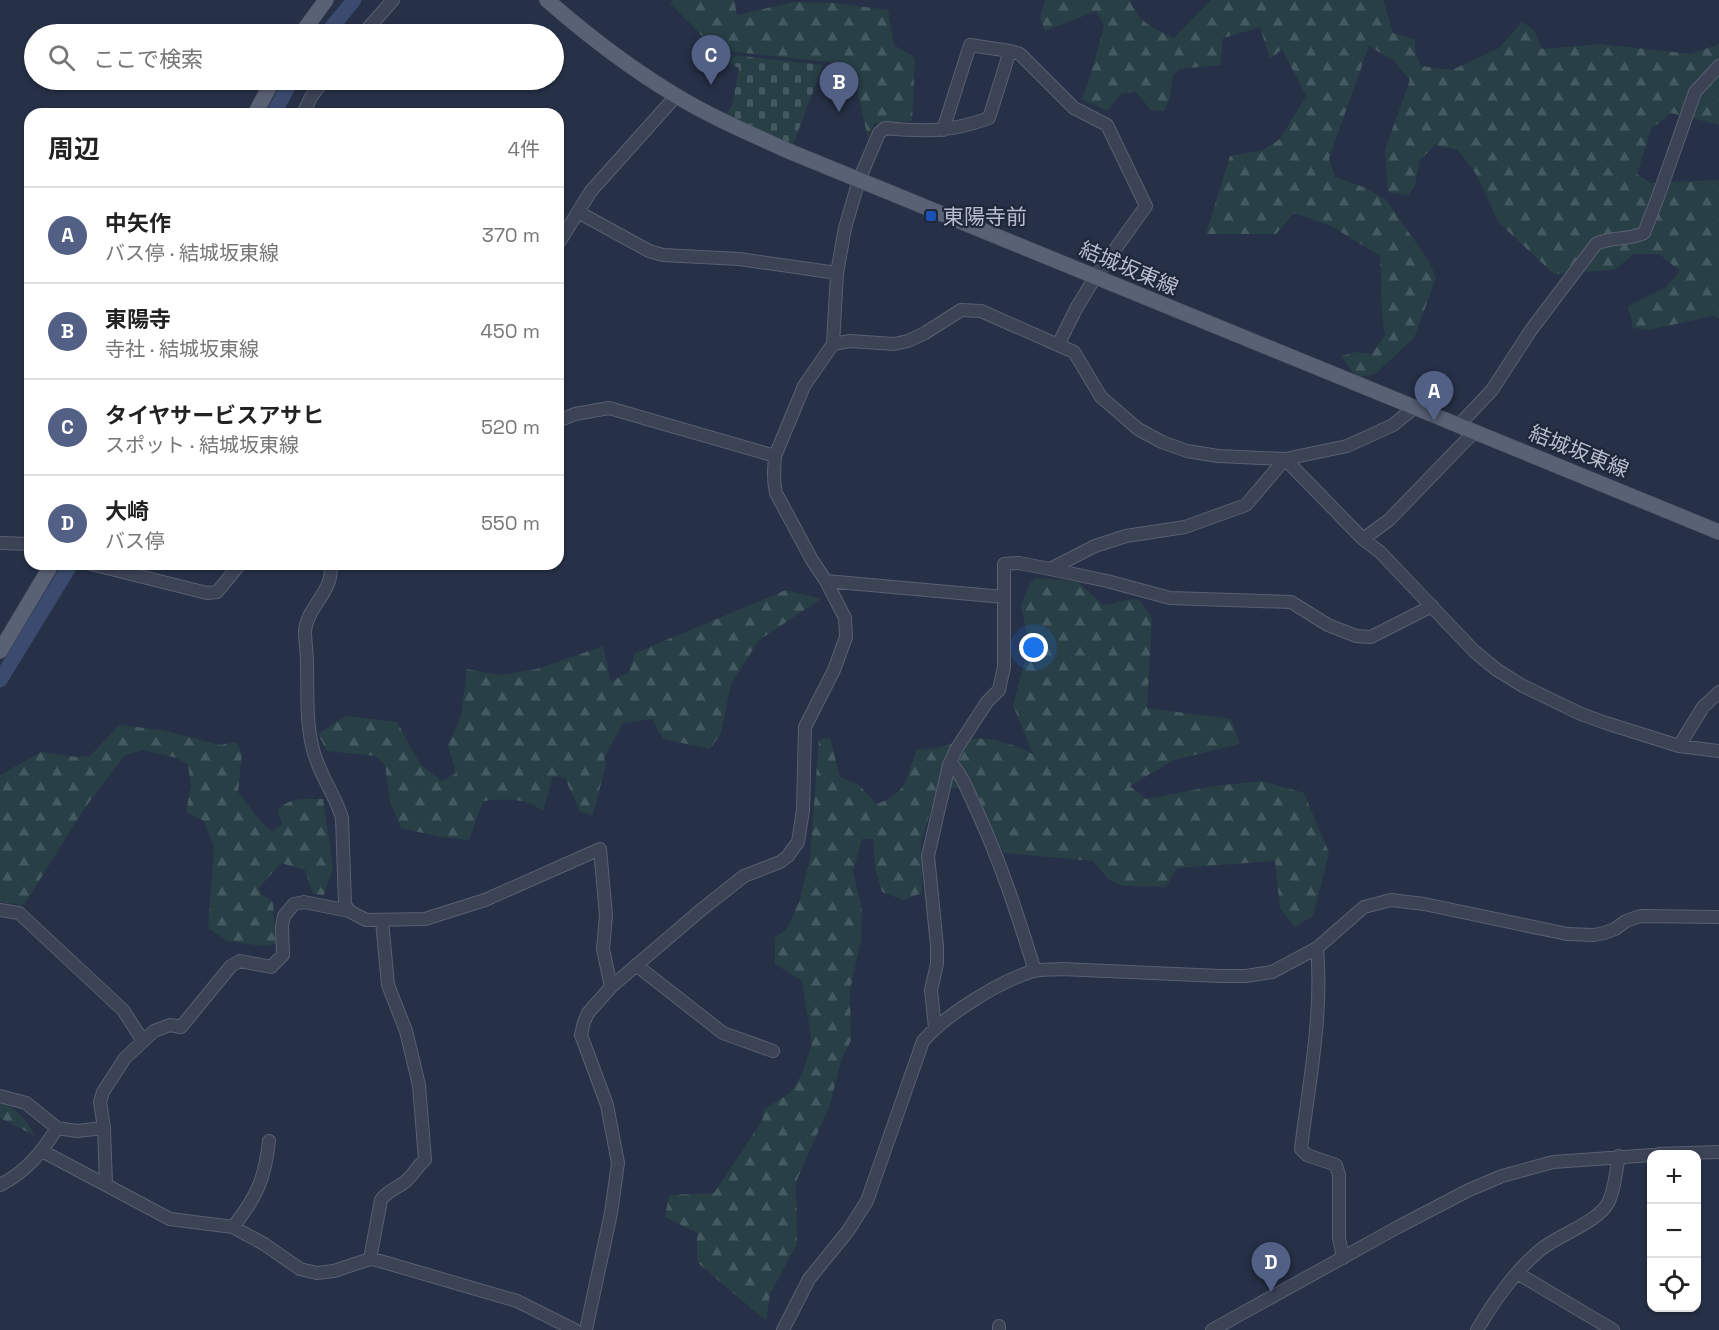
<!DOCTYPE html>
<html lang="ja">
<meta charset="utf-8">
<style>
body{margin:0;font-family:"Space Grotesk","Noto Sans JP",sans-serif;background:#f2f2f2;color:#222}
.controls{position:absolute;right:18px;bottom:18px;display:grid;overflow:hidden;border-radius:12px;box-shadow:0 2px 4px #0004}
.controls button{width:54px;height:54px;display:grid;place-items:center;padding:0;border:0;border-bottom:2px solid #e0e0e0;background:#fff;color:#222;font:30px sans-serif}
.you{position:absolute;left:1034px;top:648px;width:21px;height:21px;margin:-15px;border:4px solid #fff;border-radius:50%;background:#1a73e8;box-shadow:0 0 0 9px #1a73e833}
.badge{display:grid;place-items:center;width:39px;height:39px;border-radius:50%;background:#536085;color:#fff;font-size:20px;font-weight:700}
.pin{position:absolute;translate:-50% -50px;filter:drop-shadow(0 2px 3px #0008)}
.pin::after{content:'';position:absolute;top:32px;width:21px;height:18px;background:inherit;clip-path:polygon(0 0,100% 0,50% 100%)}
.list{margin:0;padding:0;list-style:none}
h2{display:flex;justify-content:space-between;align-items:center;height:78px;margin:0;padding:0 24px;font-size:26px}
h2 small{font-size:20px;font-weight:400;color:#767676}
.list li{display:grid;grid-template-columns:39px 1fr auto;gap:18px;align-items:center;box-sizing:border-box;height:96px;padding:0 24px;border-top:2px solid #e0e0e0}
.list b{display:block;font-size:22px;white-space:nowrap}
.list p{margin:0;font-size:20px;white-space:nowrap;color:#767676}
.list em{font-size:20px;font-style:normal;color:#767676}
.icon{flex:none;width:33px;height:33px;fill:none;stroke:currentColor;stroke-width:2;stroke-linecap:round;stroke-linejoin:round}
.map{position:relative;flex:none;width:1719px;height:1330px;overflow:hidden}
.search{position:absolute;background:#fff;box-shadow:0 2px 4px #0004;left:24px;top:24px;width:540px;height:66px;display:flex;align-items:center;gap:15px;box-sizing:border-box;padding:0 21px;border-radius:33px;color:#767676;font-size:22px}
.panel{position:absolute;background:#fff;box-shadow:0 2px 4px #0004;left:24px;top:108px;width:540px;height:462px;border-radius:18px}
.map>svg:first-child{display:block}
.forest{fill:url(#forest-firs)}
.cemetery{fill:url(#cemetery-stones)}
.lines{fill:none;stroke-linecap:round;stroke-linejoin:round}
.river{stroke:#3b4b6f;stroke-width:15}
.minor-casing{stroke:#596072;stroke-width:14}
.major-casing{stroke:#444b5e;stroke-width:16}
.minor{stroke:#3b4355;stroke-width:12}
.major{stroke:#596175;stroke-width:15}
.transit-dot{fill:#1a4fb4;stroke:#1f273a;stroke-width:2}
.labels{text-anchor:middle;dominant-baseline:central;stroke-width:4.5;stroke-linejoin:round;paint-order:stroke}
.poi-label{font-size:21px;fill:#b9bece;stroke:#1f273a;text-anchor:start}
.street-label{font-size:21px;fill:#b9bece;stroke:#1f273a}
</style>
<div class="map">
<svg width="1719" height="1330" viewBox="0 0 1719 1330">
<defs>
<pattern id="forest-firs" width="22" height="20" patternUnits="userSpaceOnUse" patternTransform="scale(1.5)"><rect width="22" height="20" fill="#283f46"/><path d="M5 1l3.5 6h-7zM16 11l3.5 6h-7z" fill="#455960"/></pattern>
<pattern id="cemetery-stones" width="16" height="16" patternUnits="userSpaceOnUse" patternTransform="scale(1.5)"><rect width="16" height="16" fill="#283f46"/><path d="M2 7V4a2 2 0 0 1 4 0v3zM10 15v-3a2 2 0 0 1 4 0v3z" fill="#455960"/></pattern>
</defs>
<rect width="100%" height="100%" fill="#263046"/>
<path class="forest" d="M673,0H734L737,15L794,2L835,3L888,10L894,45L915,58L912,121L874,123L868,139L853,70L839,63L725,51L708,42L670,3Z
M1045,0H1130C1139,23 1153,28 1174,38L1211,0H1382L1384,2L1393,33L1415,39V51L1421,66L1452,70L1499,48L1522,22L1534,30L1542,49L1601,44L1691,54L1719,44V125L1671,113L1651,129L1637,174L1651,183L1719,180V318L1712,316L1649,330L1633,328L1628,306L1666,287L1680,271L1659,254H1634L1614,270L1554,274L1499,223L1476,174L1458,150L1435,145L1420,160L1415,186L1408,195L1388,192L1385,150L1410,80L1394,61L1369,46L1329,158L1335,177L1366,188L1386,200L1429,261L1436,278L1414,338L1375,374L1357,378L1341,356L1355,352L1372,354L1385,335C1380,309 1382,283 1380,256L1331,226L1294,213L1276,234H1206L1230,156L1263,150L1280,139L1306,96L1282,49L1270,59L1260,27L1223,38L1220,65L1180,69L1173,75L1170,98L1164,111L1151,110L1136,92L1122,93L1107,111L1082,99L1090,77L1104,26L1096,11L1045,31L1040,18Z
M1038,578L1078,582L1103,605C1116,605 1126,597 1139,600L1152,618L1147,708L1231,719L1240,744L1174,760L1130,786L1146,799L1214,786L1262,781L1304,793L1329,853L1313,916L1295,927L1280,909L1275,861L1177,868L1166,887L1122,886L1109,880L1093,861L1004,853L978,798L956,788L937,789L921,843L922,893L903,900L882,892L875,868L873,839H862L853,871L862,909L861,940L850,990L851,1040L841,1061L830,1105L796,1182L797,1244L770,1294L766,1321L697,1262V1233L665,1217L669,1195L714,1193L762,1121L764,1109L791,1092L803,1072L812,1043L802,981L775,964V937L786,930L799,902L810,858L819,739L830,738L840,777L859,785L877,804C910,791 905,778 917,749C936,752 954,741 973,739C992,736 1017,746 1033,754L1013,705L1029,646L1021,606L1030,583Z
M786,590L821,599L759,640L731,684L721,733L710,749L663,739L652,719L623,723L604,758L606,764L593,815L580,812L565,778L553,776L543,811C524,797 506,799 483,801L469,840L441,837L401,828L390,801L385,765L376,756L327,751L318,734L346,716L397,722L420,764L442,781L456,773L448,746L461,716L467,669L501,675L537,669L603,646L611,682L629,672L635,653Z
M119,725L162,730L220,745L236,742L242,753L238,792L262,823L272,831L282,825L278,810C290,796 307,799 323,799L333,867L324,895L313,894L305,870L281,863L259,888L261,894L273,902L276,944L263,946L227,941L208,928L214,847L204,821L186,812L191,785L188,765L177,758L143,750L125,755L84,809L24,905L0,902V775L41,752L77,757L90,756Z
M0,1102C17,1108 27,1120 35,1136L0,1118Z"/>
<path class="cemetery" d="M724,54L823,65L793,145L726,115L732,105L739,68L722,60Z"/>
<g class="lines">
<path class="river" d="M326,34L354,0
M273,114L292,80
M0,680L71,564"/>
<defs>
<path id="minor" d="M363,34L393,0
M303,114L311,97L324,80
M943,130L970,45L1010,51L1020,54L1074,108L1107,125L1146,206L1096,276L1077,307L1058,345
M578,212L649,251L663,255L739,259L837,273
M558,244L591,191L676,96
M833,344L850,341L894,344L908,341L925,333L961,310L981,311L1074,352L1101,397L1138,429L1162,442L1187,451L1218,456L1285,459L1347,446L1393,425L1415,407
M558,421L575,414L609,408L775,456
M1459,425L1492,390L1531,330L1596,244C1612,236 1626,241 1644,233L1658,197L1695,92L1719,66
M1285,459L1363,539L1380,552L1474,651L1497,670L1523,686L1581,714L1606,723L1679,746L1719,751
M1363,539L1389,520L1475,431
M0,543L30,544
M91,564L207,593L217,592L240,564
M330,564C336,589 307,606 305,631C305,641 307,653 307,663C308,694 305,730 316,759C323,780 336,797 342,818L345,904L349,911
M1050,569L1095,546L1126,536L1185,527L1246,505L1285,459
M826,581L1004,597
M1679,746L1703,707L1719,692
M951,763C963,776 969,794 977,811C1001,863 1018,916 1035,971
M0,910L19,913L123,1010L143,1041
M1317,948C1323,1015 1309,1082 1301,1149L1307,1155L1336,1165L1339,1175V1238L1343,1258
M636,965L723,1033L773,1051
M935,1028L931,990L937,964V946L928,856L949,765L957,748L987,702L999,690L1004,667V564L1019,563L1050,569L1107,581L1170,598L1291,602L1328,625L1356,636L1371,637L1432,606
M0,1096L26,1103L57,1128
M42,1151L170,1219L233,1227L264,1244L300,1269L317,1273L334,1271L370,1259L380,1261L517,1301L575,1330
M1659,1154L1719,1152
M106,1184L104,1128L100,1102L103,1092L125,1058L154,1031L170,1025L181,1027L231,966L240,961L271,967L283,955L282,926L284,916L294,904L304,902L349,911L366,920L425,919L485,900L600,849L606,915L603,949L611,987
M0,1185C26,1172 42,1152 57,1128L77,1131L104,1128
M233,1227C256,1198 265,1179 269,1141
M370,1259L381,1200C388,1189 400,1188 408,1179C415,1173 416,1167 425,1160L419,1085L406,1031L388,985L382,921
M1517,1273L1613,1330
M586,1330L611,1213L618,1163L607,1105L581,1035L584,1022L588,1013L611,987L701,910L744,876L780,862L788,856L792,850L798,842L803,810L805,727L834,670L846,637L845,618L826,581L812,560L776,493C773,480 774,468 775,456L804,386L833,344L837,273L845,228L859,180L879,133L885,128C926,132 951,132 989,118L1010,51
M783,1330L809,1279L848,1231L867,1201L923,1041C947,1014 998,982 1033,971C1042,969 1052,970 1061,969L1221,976H1246L1272,972L1317,948L1364,907L1391,900L1424,904L1567,934L1594,935L1604,933L1615,929L1626,921L1640,916L1719,917
M999,1330V1326
M1212,1330L1398,1227L1469,1190L1502,1176L1553,1162L1652,1155
M1477,1330C1494,1301 1513,1273 1539,1251C1557,1235 1600,1222 1609,1201C1615,1188 1616,1170 1619,1156"/>
<path id="major" d="M547,0C587,35 630,68 675,95C711,117 749,133 786,150L1719,532
M301,34L326,0
M255,114L273,80
M0,651L52,564"/>
</defs>
<use href="#minor" class="minor-casing"/>
<use href="#major" class="major-casing"/>
<use href="#minor" class="minor"/>
<use href="#major" class="major"/>
</g>
<rect class="transit-dot" x="925" y="210" width="12" height="12" rx="3"/>
<g class="labels">
<g class="poi-label">
<text x="943" y="216">東陽寺前</text>
</g>
<g class="street-label">
<text transform="translate(1129 268) rotate(23)">結城坂東線</text>
<text transform="translate(1579 451) rotate(22)">結城坂東線</text>
</g>
</g>
</svg>
<div class="controls">
<button>+</button>
<button>−</button>
<button><svg class="icon" aria-label="locate" viewBox="0 0 24 24"><circle cx="12" cy="12" r="6"/><path d="M12 2v4M12 18v4M2 12h4M18 12h4"/></svg></button>
</div>
<div class="you"></div>
<div class="pin badge" style="left:1434px;top:421px">A</div>
<div class="pin badge" style="left:839px;top:112px">B</div>
<div class="pin badge" style="left:711px;top:85px">C</div>
<div class="pin badge" style="left:1271px;top:1292px">D</div>
<div class="search"><svg class="icon" aria-label="search" viewBox="0 0 24 24"><circle cx="10" cy="10" r="6"/><path d="M15 15l6 6"/></svg>ここで検索</div>
<section class="panel">
<h2>周辺<small>4件</small></h2>
<ul class="list">
<li><span class="badge">A</span><div><b>中矢作</b><p>バス停 · 結城坂東線</p></div><em>370 m</em></li>
<li><span class="badge">B</span><div><b>東陽寺</b><p>寺社 · 結城坂東線</p></div><em>450 m</em></li>
<li><span class="badge">C</span><div><b>タイヤサービスアサヒ</b><p>スポット · 結城坂東線</p></div><em>520 m</em></li>
<li><span class="badge">D</span><div><b>大崎</b><p>バス停</p></div><em>550 m</em></li>
</ul>
</section>
</div>
